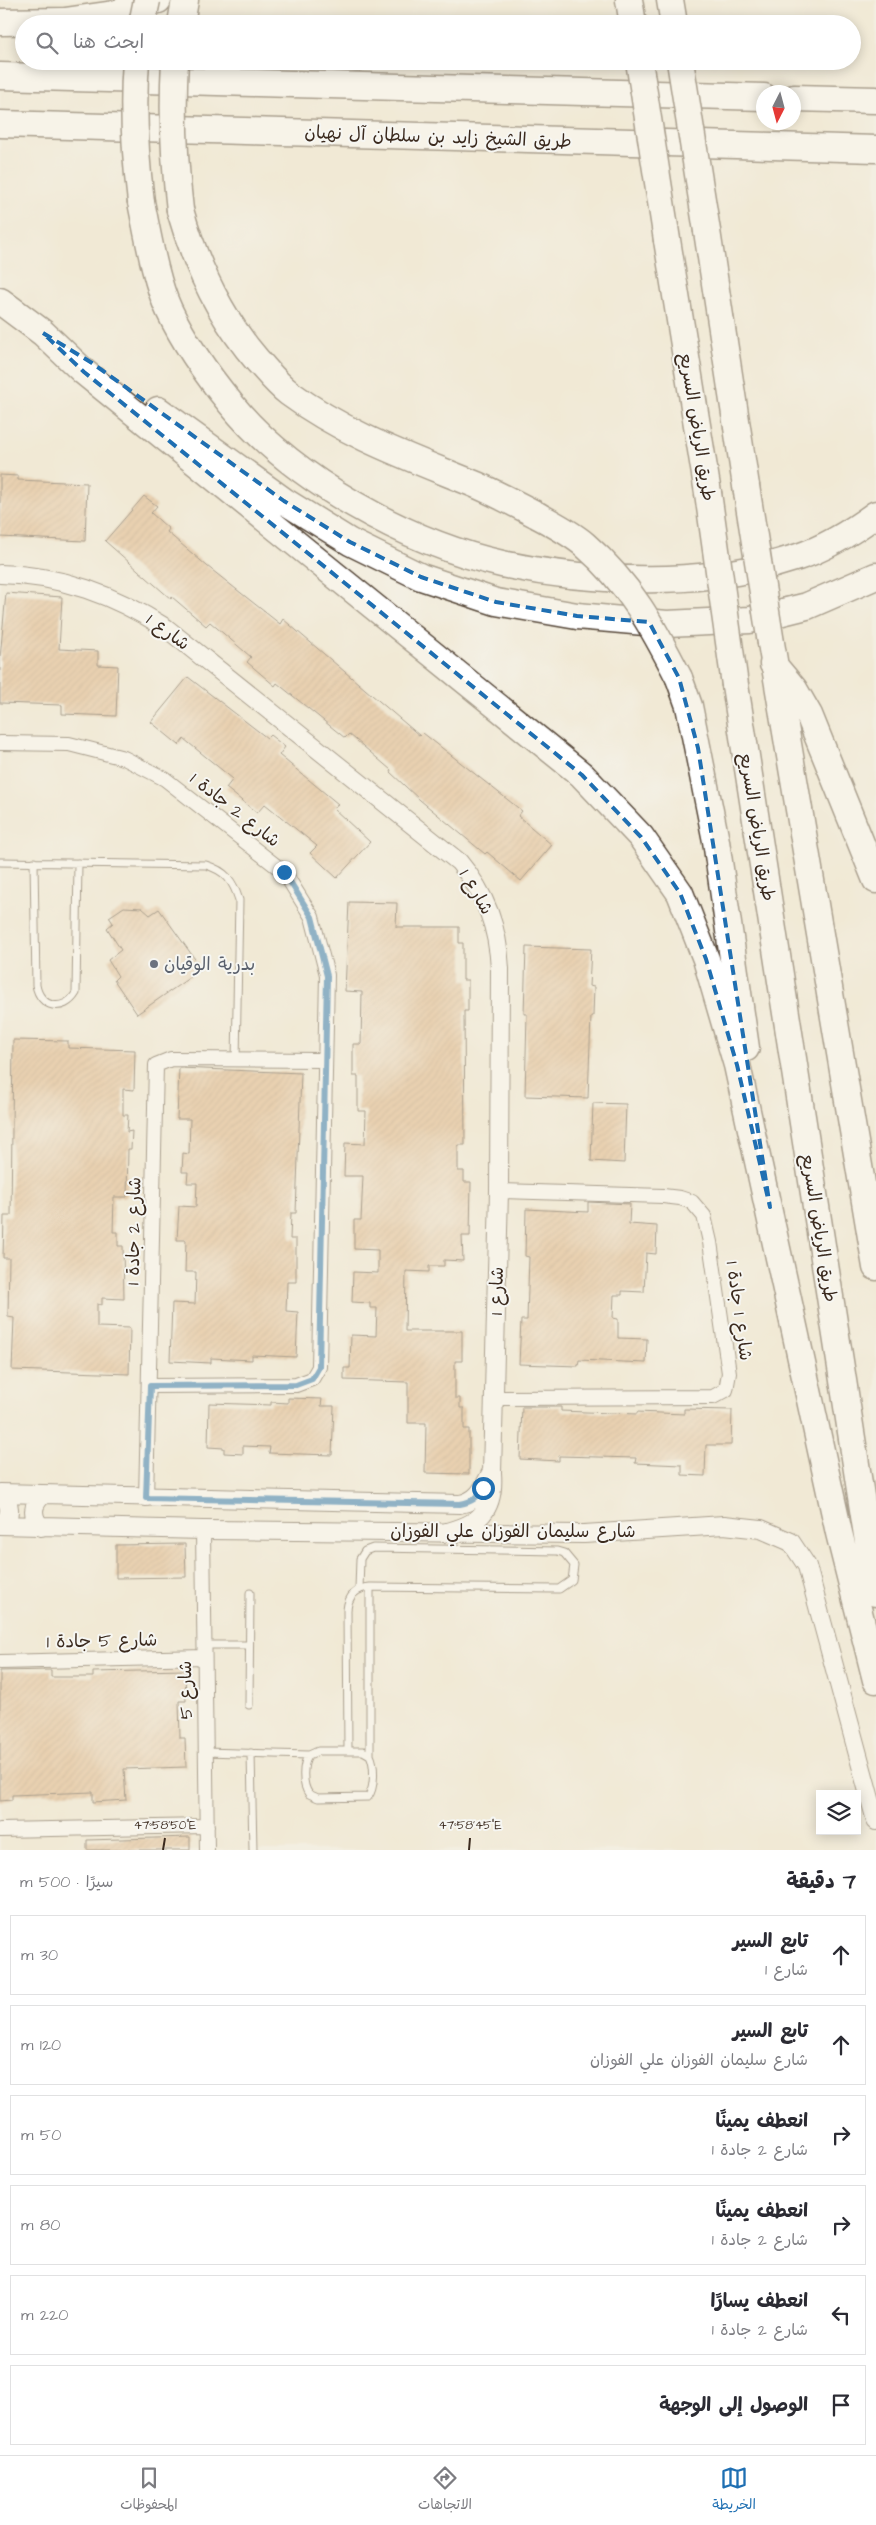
<!DOCTYPE html>
<html lang="ar">
<meta charset="utf-8">
<style>
body{margin:0;font-family:"Architects Daughter","Playpen Sans Arabic",sans-serif;background:#f7f7f7;color:#2b2b33;direction:rtl}
.controls{position:absolute;right:15px;bottom:15px;display:grid;overflow:hidden;border-radius:0px;box-shadow:0 2px 12px #0003}
.controls button{width:45px;height:45px;display:grid;place-items:center;padding:0;border:0;border-bottom:1px solid #e1e1e2;background:#fff;color:#2b2b33;font:25px sans-serif}
.compass{position:absolute;left:756px;top:85px;width:45px;height:45px;border-radius:50%;background:#fff;box-shadow:0 2px 12px #0003;rotate:186deg}
.stop{position:absolute;width:15px;height:15px;margin:-11px;border:4px solid #1f6fb2;border-radius:50%;background:#fff}
.stop.end{background:#1f6fb2;border-color:#fff;box-shadow:0 1px 5px #0008}
.list{margin:0;padding:0;list-style:none}
h2{display:flex;justify-content:space-between;align-items:center;height:65px;margin:0;padding:0 20px;font-size:21px}
h2 small{font-size:16px;font-weight:400;color:#7c7c81}
.list li{display:grid;grid-template-columns:32px 1fr auto;gap:15px;align-items:center;box-sizing:border-box;height:80px;margin:0 10px 10px;padding:0 10px;border:1px solid #e1e1e2;border-radius:0px}
.list b{display:block;font-size:19px;white-space:nowrap}
.list p{margin:0;font-size:16px;white-space:nowrap;color:#7c7c81}
.list em{font-size:16px;font-style:normal;color:#7c7c81}
.icon{flex:none;width:28px;height:28px;fill:none;stroke:currentColor;stroke-width:2;stroke-linecap:round;stroke-linejoin:round}
.map{position:relative;flex:none;width:876px;height:1850px;overflow:hidden;direction:ltr}
.search{position:absolute;background:#fff;box-shadow:0 2px 12px #0003;left:15px;right:15px;top:15px;height:55px;display:flex;align-items:center;gap:12px;box-sizing:border-box;padding:0 18px;border-radius:28px;color:#7c7c81;font-size:19px}
.sheet{height:605px;background:#fff}
nav{display:flex;justify-content:space-around;align-items:center;box-sizing:border-box;height:70px;border-top:1px solid #e1e1e2;background:#fff;font-size:14px;color:#7c7c81}
nav a{display:grid;justify-items:center;gap:2px}
nav .on{color:#1f6fb2}
.map>svg:first-child{display:block}
.building{fill:url(#building-hatch)}
.lines{fill:none;stroke-linecap:round;stroke-linejoin:round}
.service-casing{stroke:#564739;stroke-width:9}
.minor-casing{stroke:#564739;stroke-width:16}
.tertiary-casing{stroke:#564739;stroke-width:20}
.motorway-casing{stroke:#564739;stroke-width:29}
.service{stroke:#fff;stroke-width:7}
.minor{stroke:#fff;stroke-width:14}
.tertiary{stroke:#fff;stroke-width:18}
.motorway{stroke:#fff;stroke-width:26}
.motorway-bridge-casing{stroke:#564739;stroke-width:29;stroke-linecap:butt}
.motorway-bridge{stroke:#fff;stroke-width:26}
.route{stroke:#1f6fb2;stroke-width:6}
.marked{fill:none;stroke:#1f6fb2;stroke-width:4;stroke-dasharray:10 6;stroke-linejoin:round}
.ticks{fill:none;stroke:#3b2a1e;stroke-width:2}
.worship-dot{fill:#6b7280;stroke:#f6f6f2;stroke-width:2}
.labels{text-anchor:middle;dominant-baseline:central;stroke-width:4;stroke-linejoin:round;paint-order:stroke}
.street-label{font-size:18px;fill:#3b2a1e;stroke:#f6f6f2}
.worship-label{font-size:18px;fill:#5b616d;stroke:#f6f6f2;text-anchor:start}
.ticks-label{font-size:12px;text-anchor:middle;fill:#3b2a1e;stroke:#f6f6f2;stroke-width:4;stroke-linejoin:round;paint-order:stroke}
</style>
<div class="map">
<svg width="876" height="1850" viewBox="0 0 876 1850">
<defs>
<pattern id="building-hatch" width="6" height="6" patternUnits="userSpaceOnUse" patternTransform="scale(1.25)"><rect width="6" height="6" fill="#e0b384"/><path d="M-1 1l2-2M0 6l6-6M5 7l2-2" fill="none" stroke="#b7926b"/></pattern>
</defs>
<rect width="100%" height="100%" fill="#f6f6f2"/>
<filter id="ink" filterUnits="userSpaceOnUse"><feTurbulence type="fractalNoise" baseFrequency=".02" numOctaves="2"/><feDisplacementMap in="SourceGraphic" scale="10" xChannelSelector="R" yChannelSelector="G"/><feConvolveMatrix kernelMatrix="1 2 1 2 8 2 1 2 1" color-interpolation-filters="sRGB"/></filter>
<filter id="wash" filterUnits="userSpaceOnUse"><feTurbulence type="fractalNoise" baseFrequency=".0096" numOctaves="4" result="noise"/><feDisplacementMap in="SourceGraphic" scale="20" xChannelSelector="R" yChannelSelector="G"/><feGaussianBlur stdDeviation="1.12" result="paint"/><feColorMatrix in="noise" values="0 0 0 0 0 0 0 0 0 0 0 0 0 0 0 0 0 1.4 0 .05"/><feComposite in="paint" operator="in"/></filter>
<g filter="url(#wash)">
<rect width="100%" height="100%" fill="#f1e9d5"/>
<g id="blocks">
<path class="building" d="M0,475L18,476V480L87,483L85,541L0,537Z
M144,496L157,506L151,513L169,529L167,532L207,566L280,624L283,619L420,736L423,733L522,811L518,816L552,845L521,881L487,852L485,854L420,800L390,772L391,770L349,734L345,738L277,683L275,686L247,662L251,657L210,622L206,626L172,597L171,599L105,541Z
M6,593L62,597L59,649L98,651V665L118,666L116,716L62,714V705L0,703V658Z
M188,677L267,738L270,735L285,747L279,755L338,804L334,809L370,842L337,878L310,853L317,846L265,804L257,813L226,788L233,779L184,739L179,745L151,722Z
M349,902L397,903L396,927H459V943H463V980H468V1011H464L465,1145H458V1171H464V1182H471L470,1236H462L463,1261L444,1260V1266H429V1272L406,1271L405,1331H462V1361H455V1398H460V1408H464V1429H469V1474L425,1473L426,1423H408V1382L344,1380V1368H350L351,1335L376,1336L377,1308H370V1303L352,1302L353,1272L378,1273V1250L354,1249V1220H361L363,1176H344L345,1143L365,1144L366,1111H358V1076H353V1044H361L362,992L345,991Z
M124,907L142,908L150,915L159,909L202,969L137,1014L114,980L118,976L108,960L121,950L107,928L113,923L109,917Z
M526,947L591,949L589,986L594,987L593,1016H591L588,1098L525,1096L527,1014H524Z
M13,1040L68,1041V1048L135,1050L134,1090L123,1089V1115H128L127,1132L132,1131L131,1149H128L127,1197H114L113,1232H118V1246H123L124,1299L102,1298V1305L97,1304V1327L130,1328L129,1374L12,1370L14,1318L8,1317L9,1258H3L4,1216H11Z
M179,1068L301,1073L296,1213H291L290,1239H296V1282H287L286,1311L298,1312L296,1357L252,1355V1360L211,1358V1363L170,1361L172,1303L195,1304L196,1272H185L186,1240H177L179,1206L196,1207L197,1183H187L188,1172H182L183,1153L189,1154L190,1119H177Z
M593,1103L626,1104L624,1163L591,1161Z
M588,1202L630,1204L629,1224L657,1226L656,1254L646,1253L644,1292L622,1291V1295H614L613,1318L618,1319V1338L647,1339L646,1363L579,1360L578,1366L519,1364L521,1320H527L529,1257L525,1256L526,1209L588,1212Z
M288,1398L322,1399L321,1406H334L332,1455L269,1453L270,1447L243,1446V1454L224,1453V1448L208,1447L209,1403L271,1405V1402L288,1403Z
M522,1407H561V1411L637,1414V1412L684,1414V1409L732,1410L731,1445H706L705,1476L682,1475V1465L635,1463L636,1458L559,1456V1461L520,1459Z
M185,1544L186,1577L116,1578V1545Z
M51,1670V1677H93V1672L185,1670L186,1701H179L180,1738H185L186,1767L124,1769L126,1800L93,1802V1792L12,1795V1800L0,1801V1671Z
M190,1837V1850H87V1840Z"/>
</g>
</g>
<g filter="url(#ink)">
<use href="#blocks" fill-opacity="0" stroke="#564739" stroke-width="1"/>
<g class="lines">
<defs>
<path id="service" d="M0,862L206,865C226,871 233,881 239,900L236,1060
M34,862L36,985C40,1008 64,1013 76,993L78,863
M370,1587V1755
M204,1645H249
M249,1705L250,1593
M318,1751H363L370,1755C375,1765 375,1788 368,1797L318,1798L309,1794C302,1785 302,1764 309,1755Z
M348,1751L347,1610C348,1596 356,1588 370,1587L559,1589L572,1580L574,1565L564,1553L557,1551L373,1548L365,1551L360,1559L359,1589
M206,1752L309,1755
M251,1753L253,1850"/>
<path id="minor" d="M0,743L69,744L124,758L165,779L284,872L312,917L327,975L319,1367L312,1379L296,1385L150,1386
M494,1398L713,1397L726,1390L729,1373L710,1242L704,1216L692,1202L680,1198L663,1196L499,1191
M146,1499L156,1065L171,1059L324,1060
M203,1530L207,1850
M0,1662L204,1657
M0,1830L207,1826"/>
<path id="tertiary" d="M0,574C61,575 114,595 166,628L459,862C486,894 498,928 500,969L499,1191L492,1473C495,1511 479,1525 443,1533
M0,1493L460,1504C478,1501 483,1488 491,1473
M0,1495C12,1503 12,1516 1,1525
M0,1525L203,1530L584,1534L724,1525L761,1529L791,1542L807,1566L876,1821
M41,1527C31,1516 32,1504 43,1495"/>
<path id="motorway" d="M629,0L633,24
M670,0L674,24
M0,22L65,21L114,14L158,0
M181,24L185,0
M0,76L764,97
M794,98L876,100
M0,124L876,149
M141,202C148,235 155,280 169,310C185,344 208,376 231,404C292,479 408,543 502,564C594,584 708,587 798,557C826,548 853,531 876,514
M180,210C196,266 219,316 257,360C267,371 277,384 289,393C347,436 414,459 479,486C499,495 518,505 537,515
M707,231L746,486
M667,240L708,493
M0,301L43,333L84,372L582,775L641,837L680,893L706,959L737,1065L839,1533L876,1680
M158,410L284,501L350,542L421,577L496,602L577,616L667,624L750,620L807,606L876,576
M771,643L876,1267
M773,664L794,689L809,715L876,880
M679,678L689,706L716,841L746,1048
M735,685L876,1593"/>
</defs>
<use href="#service" class="service-casing"/>
<use href="#minor" class="minor-casing"/>
<use href="#tertiary" class="tertiary-casing"/>
<use href="#motorway" class="motorway-casing"/>
<use href="#service" class="service"/>
<use href="#minor" class="minor"/>
<use href="#tertiary" class="tertiary"/>
<use href="#motorway" class="motorway"/>
<defs>
<path id="motorway-bridge" d="M142,24L147,0
M136,61C132,109 135,154 141,202
M175,61C172,112 174,160 180,210
M639,61L667,240
M680,61L707,231
M746,486L771,643
M708,493L735,685
M537,515C553,524 571,533 585,545C630,584 653,627 679,678"/>
</defs>
<use href="#motorway-bridge" class="motorway-bridge-casing"/>
<use href="#motorway-bridge" class="motorway-bridge"/>
</g>
</g>
<g class="lines" filter="url(#ink)">
<path class="route" d="M284,872L312,917L327,976L319,1367L312,1379L296,1385L150,1386L146,1498L460,1504C472,1502 477,1498 483,1488"/>
</g>
<path d="M0 0H876V1850H0ZM43,333L92,363L284,501L350,542L421,577L496,602L577,616L649,622L679,678L698,748L770,1207L737,1065L706,959L680,893L641,837L582,775L84,372Z" fill="#f1e9d5" fill-opacity=".55" fill-rule="evenodd"/>
<path class="marked" d="M43,333L92,363L284,501L350,542L421,577L496,602L577,616L649,622L679,678L698,748L770,1207L737,1065L706,959L680,893L641,837L582,775L84,372Z"/>
<path class="ticks" d="M163,1850L165,1838M469,1850L470,1838"/>
<circle class="worship-dot" cx="154" cy="964" r="5"/>
<g class="labels">
<g class="street-label">
<text transform="translate(438 137) rotate(2)">طريق الشيخ زايد بن سلطان آل نهيان</text>
<text transform="translate(697 427) rotate(81)">طريق الرياض السريع</text>
<text transform="translate(168 632) rotate(36)">شارع 1</text>
<text transform="translate(235 810) rotate(38)">شارع 2 جادة 1</text>
<text transform="translate(757 827) rotate(81)">طريق الرياض السريع</text>
<text transform="translate(476 892) rotate(60)">شارع 1</text>
<text transform="translate(819 1228) rotate(81)">طريق الرياض السريع</text>
<text transform="translate(134 1231) rotate(-89)">شارع 2 جادة 1</text>
<text transform="translate(497 1291) rotate(-89)">شارع 1</text>
<text transform="translate(739 1311) rotate(82)">شارع 1 جادة 1</text>
<text x="513" y="1531">شارع سليمان الفوزان علي الفوزان</text>
<text transform="translate(102 1641) rotate(-1)">شارع 5 جادة 1</text>
<text transform="translate(186 1690) rotate(-91)">شارع 5</text>
</g>
<g class="worship-label">
<text x="164" y="964">بدرية الوقيان</text>
</g>
</g>
<g class="ticks-label">
<text x="165" y="1829">47°58'50"E</text>
<text x="470" y="1829">47°58'45"E</text>
</g>
</svg>
<div class="controls">
<button><svg class="icon" aria-label="layers" viewBox="0 0 24 24"><path d="M12 4l9 5-9 5-9-5zM3 14l9 5 9-5"/></svg></button>
</div>
<svg class="compass" viewBox="-18 -18 36 36"><path d="M0-13l5 13h-10z" fill="#e53935"/><path d="M0 13l5-13h-10z" fill="#7c7c81"/></svg>
<div class="stop" style="left:483px;top:1488px"></div>
<div class="stop end" style="left:284px;top:872px"></div>
<div class="search"><svg class="icon" aria-label="search" viewBox="0 0 24 24"><circle cx="10" cy="10" r="6"/><path d="M15 15l6 6"/></svg>ابحث هنا</div>
</div>
<section class="sheet">
<h2>7 دقيقة<small>سيرًا · 500 m</small></h2>
<ul class="list">
<li><svg class="icon" aria-label="ahead" viewBox="0 0 24 24"><path d="M12 20V5M6 11l6-6 6 6"/></svg><div><b>تابع السير</b><p>شارع 1</p></div><em>30 m</em></li>
<li><svg class="icon" aria-label="ahead" viewBox="0 0 24 24"><path d="M12 20V5M6 11l6-6 6 6"/></svg><div><b>تابع السير</b><p>شارع سليمان الفوزان علي الفوزان</p></div><em>120 m</em></li>
<li><svg class="icon" aria-label="right" viewBox="0 0 24 24"><path d="M7 20v-9h11M14 6l5 5-5 5"/></svg><div><b>انعطف يمينًا</b><p>شارع 2 جادة 1</p></div><em>50 m</em></li>
<li><svg class="icon" aria-label="right" viewBox="0 0 24 24"><path d="M7 20v-9h11M14 6l5 5-5 5"/></svg><div><b>انعطف يمينًا</b><p>شارع 2 جادة 1</p></div><em>80 m</em></li>
<li><svg class="icon" aria-label="left" viewBox="0 0 24 24"><path d="M17 20v-9H6M10 6l-5 5 5 5"/></svg><div><b>انعطف يسارًا</b><p>شارع 2 جادة 1</p></div><em>220 m</em></li>
<li><svg class="icon" aria-label="arrive" viewBox="0 0 24 24"><path d="M6 21V4h12l-3 4 3 4H6"/></svg><div><b>الوصول إلى الوجهة</b></div></li>
</ul>
</section>
<nav>
<a class="on"><svg class="icon" aria-label="map" viewBox="0 0 24 24"><path d="M3 6l6-2 6 2 6-2v14l-6 2-6-2-6 2zM9 4v14M15 6v14"/></svg>الخريطة</a>
<a><svg class="icon" aria-label="directions" viewBox="0 0 24 24"><path d="M12 3l9 9-9 9-9-9zM9 14v-3h6M13 9l2 2-2 2"/></svg>الاتجاهات</a>
<a><svg class="icon" aria-label="saved" viewBox="0 0 24 24"><path d="M7 4h10v16l-5-4-5 4z"/></svg>المحفوظات</a>
</nav>
